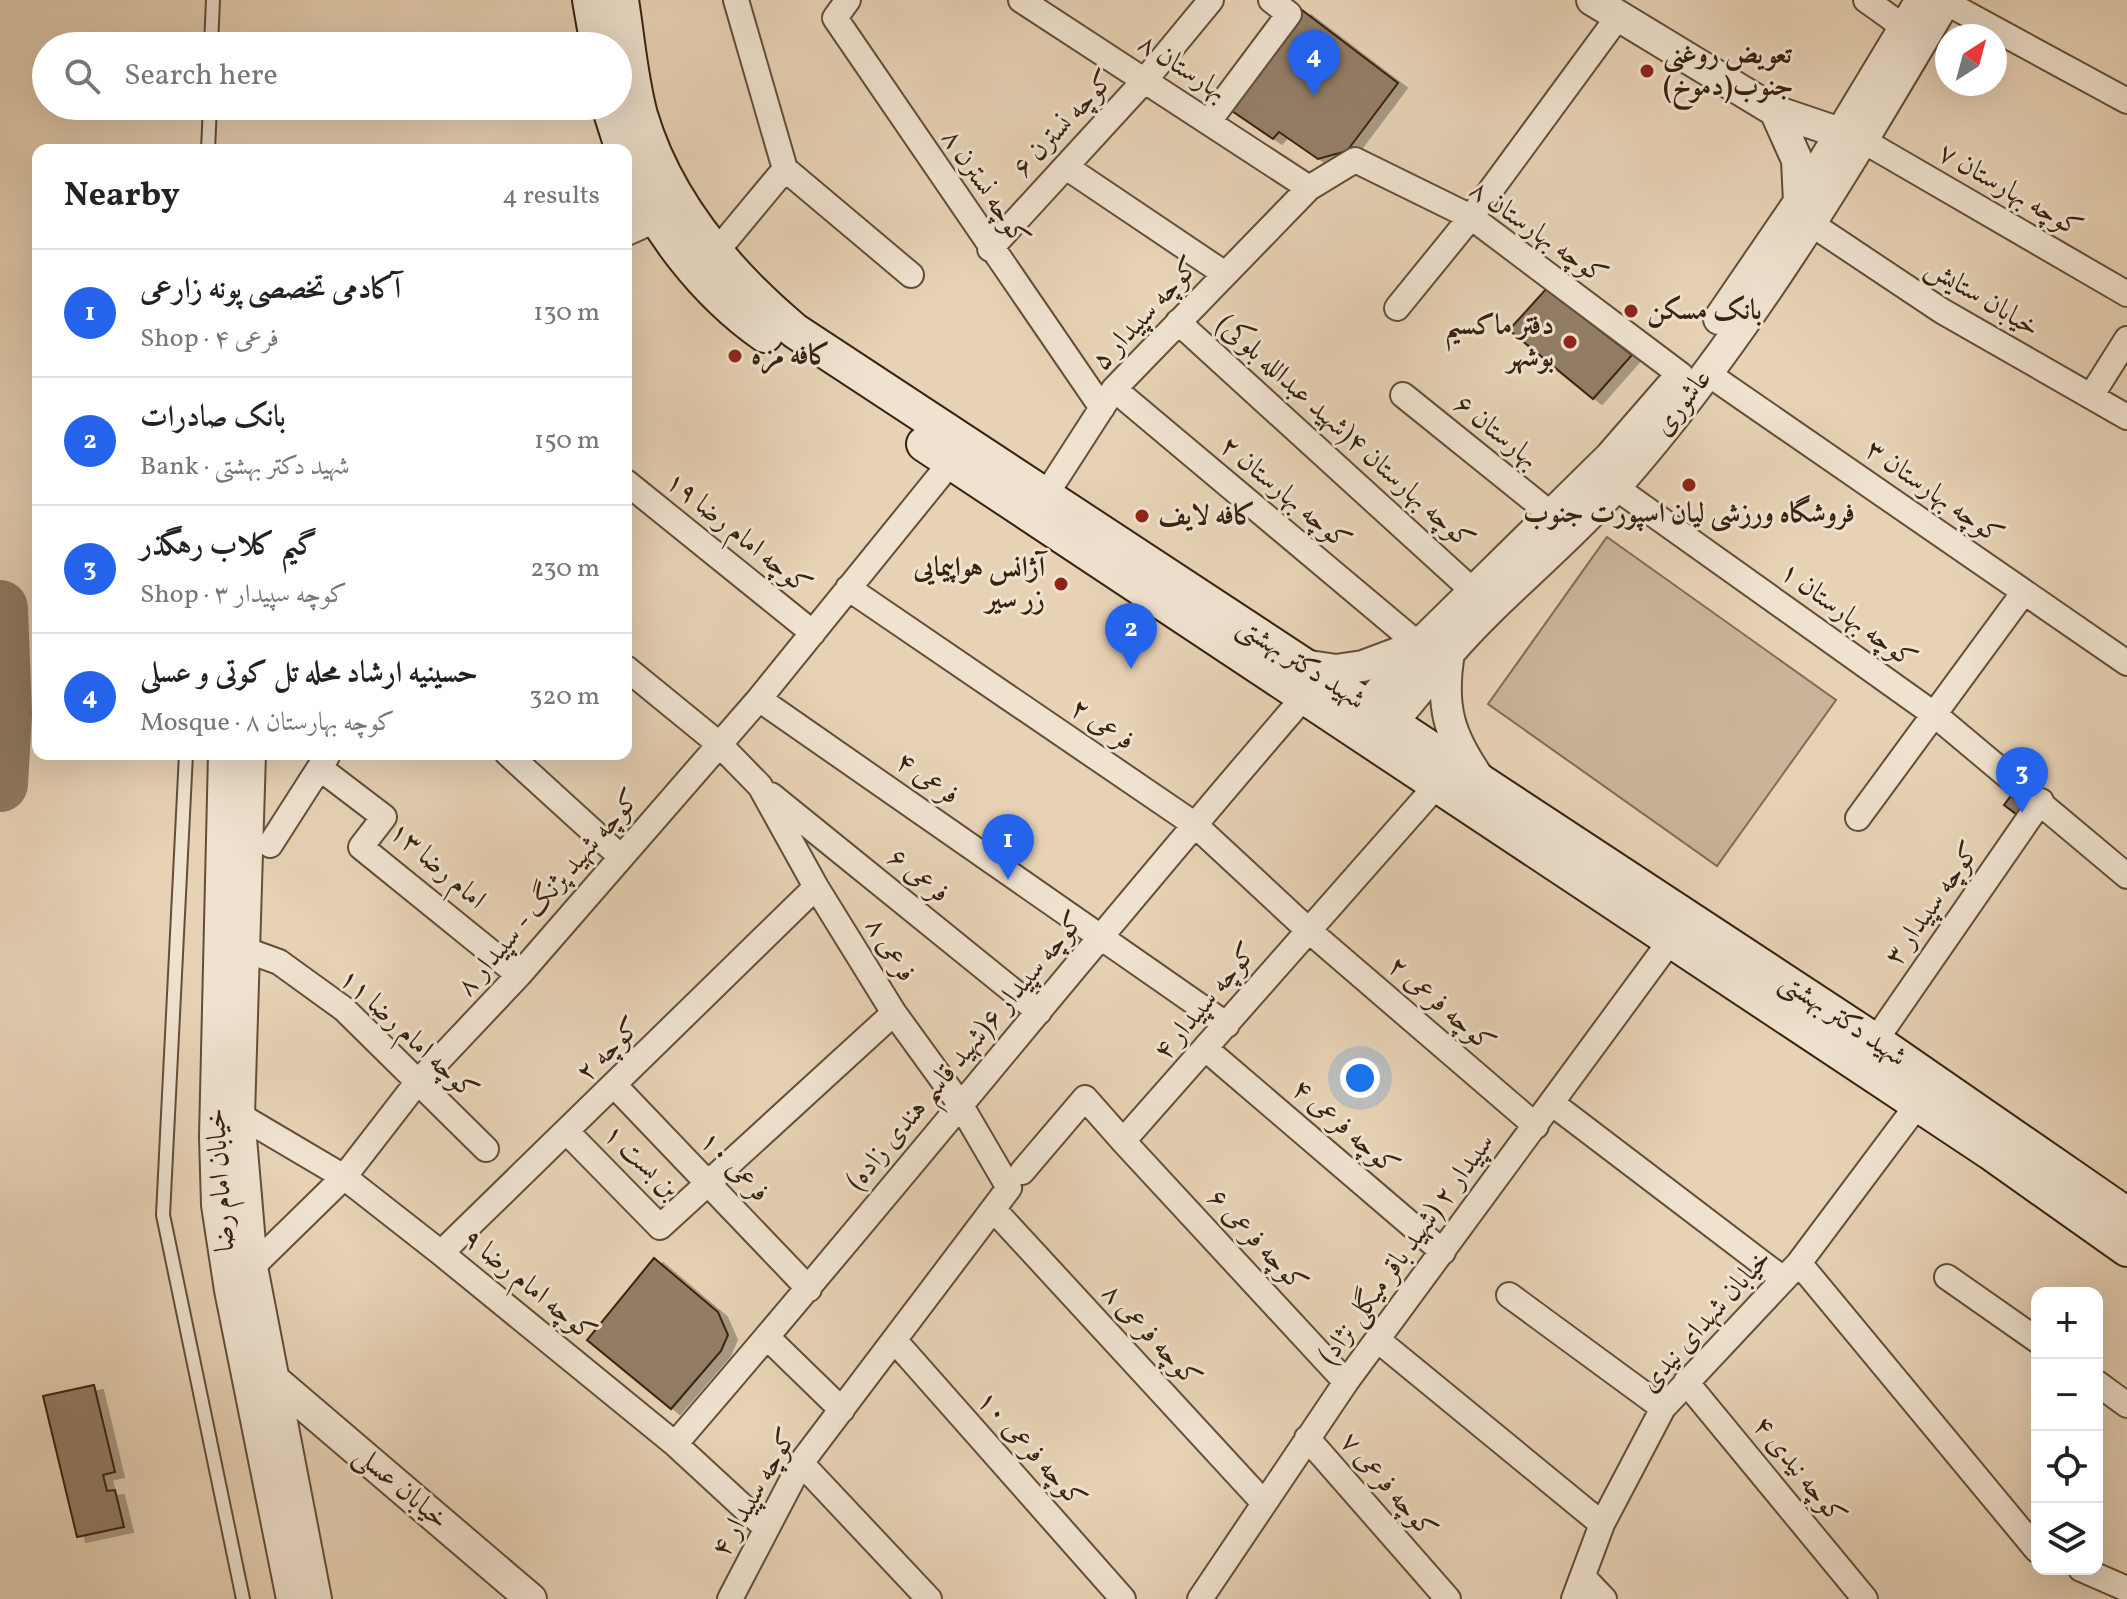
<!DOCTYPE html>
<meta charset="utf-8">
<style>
body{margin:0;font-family:Vollkorn,Amiri,serif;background:#f6f6f6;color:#222}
.controls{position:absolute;right:24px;bottom:24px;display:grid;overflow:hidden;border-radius:16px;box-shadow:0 8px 32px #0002}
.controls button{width:72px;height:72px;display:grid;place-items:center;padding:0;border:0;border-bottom:2px solid #e0e0e0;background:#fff;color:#222;font:40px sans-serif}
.compass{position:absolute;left:1935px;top:24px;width:72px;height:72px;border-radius:50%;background:#fff;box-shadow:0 8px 32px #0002;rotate:36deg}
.you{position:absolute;left:1360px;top:1078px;width:28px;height:28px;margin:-20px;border:6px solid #fff;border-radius:50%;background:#1a73e8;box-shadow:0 0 0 12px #1a73e833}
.badge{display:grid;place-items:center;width:52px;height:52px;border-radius:50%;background:#2563eb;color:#fff;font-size:26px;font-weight:700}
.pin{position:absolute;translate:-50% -66px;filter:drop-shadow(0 2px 4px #0008)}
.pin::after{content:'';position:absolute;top:42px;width:28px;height:24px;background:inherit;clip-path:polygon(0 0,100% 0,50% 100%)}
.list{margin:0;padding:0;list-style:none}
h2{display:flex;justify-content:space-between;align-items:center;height:104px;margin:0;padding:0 32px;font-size:34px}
h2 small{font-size:26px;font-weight:400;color:#767676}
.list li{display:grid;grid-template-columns:52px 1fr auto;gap:24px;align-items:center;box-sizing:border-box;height:128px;padding:0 32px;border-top:2px solid #e0e0e0}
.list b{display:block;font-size:30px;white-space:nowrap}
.list p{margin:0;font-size:26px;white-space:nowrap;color:#767676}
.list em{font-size:26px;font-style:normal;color:#767676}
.icon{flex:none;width:44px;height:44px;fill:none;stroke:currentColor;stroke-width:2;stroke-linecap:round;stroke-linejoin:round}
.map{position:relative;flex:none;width:2127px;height:1599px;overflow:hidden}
.search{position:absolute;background:#fff;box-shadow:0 8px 32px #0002;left:32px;top:32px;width:600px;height:88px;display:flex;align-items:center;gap:20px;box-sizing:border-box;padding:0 28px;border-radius:44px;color:#767676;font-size:30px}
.panel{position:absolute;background:#fff;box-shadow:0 8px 32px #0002;left:32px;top:144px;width:600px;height:616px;border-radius:16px}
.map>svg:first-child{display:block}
.green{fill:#c9b499;stroke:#806b54;stroke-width:2}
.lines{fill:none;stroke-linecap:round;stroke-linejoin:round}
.taxiway{stroke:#8f7a62;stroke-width:56}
.building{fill:#937e66;stroke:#372210;stroke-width:2;filter:url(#shadow)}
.service-casing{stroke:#634e39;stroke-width:16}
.minor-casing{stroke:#634e39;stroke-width:28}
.tertiary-casing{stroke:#634e39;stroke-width:34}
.secondary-casing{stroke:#372210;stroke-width:38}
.service{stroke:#efe2cf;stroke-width:12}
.minor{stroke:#efe2cf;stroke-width:24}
.tertiary{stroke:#efe2cf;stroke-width:30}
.secondary{stroke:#efe2cf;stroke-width:34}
.poi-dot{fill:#8f2418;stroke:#efe2cf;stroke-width:3}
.labels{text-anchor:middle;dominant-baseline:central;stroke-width:6;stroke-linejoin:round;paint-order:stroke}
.poi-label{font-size:28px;font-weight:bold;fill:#372210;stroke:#efe2cf;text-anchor:start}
.street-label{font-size:28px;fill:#372210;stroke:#efe2cf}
</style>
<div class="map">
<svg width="2127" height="1599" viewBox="0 0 2127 1599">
<defs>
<filter id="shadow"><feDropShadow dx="9" dy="5" stdDeviation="0" flood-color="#0004"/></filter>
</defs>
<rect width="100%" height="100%" fill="#e7d2b5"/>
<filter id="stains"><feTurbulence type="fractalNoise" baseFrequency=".0025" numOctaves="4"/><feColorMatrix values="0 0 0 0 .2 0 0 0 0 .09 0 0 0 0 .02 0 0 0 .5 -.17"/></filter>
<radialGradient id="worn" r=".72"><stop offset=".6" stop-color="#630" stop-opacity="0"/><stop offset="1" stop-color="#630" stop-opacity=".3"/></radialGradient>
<path class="green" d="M1607,537L1836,700L1717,866L1488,704Z"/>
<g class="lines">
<path class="taxiway" d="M0,608L4,714L0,784"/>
</g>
<path class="building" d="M1302,10L1398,83L1347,151L1318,159L1279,132L1273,139L1229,109Z
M1546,289L1632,355L1593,399L1509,330Z
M2016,789L2035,805L2024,820L2004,805Z
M654,1258L718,1312L728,1335L721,1351L671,1409L587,1340Z
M94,1385L115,1472L103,1475L107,1491L115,1490L124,1527L77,1537L43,1396Z"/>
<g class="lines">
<defs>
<path id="service" d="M211,46L213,0
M208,150L210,106
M186,754L163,1215L243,1599"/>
<path id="minor" d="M848,0L835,18L1102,408
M1021,0L1309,188
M1866,0L1905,28
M1945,2L2127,101
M1209,121L1289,14L1271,0
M1862,140L2127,294
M1066,167L1225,274
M785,169L911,275
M1810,223L1942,311L2127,417
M990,249L1145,80L1211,0
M716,252L785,169L736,0
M1397,308L1471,217L1618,17
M1178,322L1472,590
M1707,373L2127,663
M1114,389L1419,645
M1403,395L1552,515
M2091,396L2127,339
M626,482L813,633
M1615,487L1935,715L2127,876
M1045,496L1114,389L1309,188L1355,160L1471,217L1681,375
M848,588L1194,824L1307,929L1536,1126
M626,668L719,744L760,786L816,887L894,1013L960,1104L1009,1188L801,1463L730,1599
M759,699L1227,1025
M508,754L621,857
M321,769L384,817L361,847L519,975
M771,795L1039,1012
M1858,818L2024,592
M270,845L327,756
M243,949L279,962L344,1009L486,1149
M1875,1041L2041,801
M1207,1050L1443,1252
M615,1086L809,1289
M1553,1104L1783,1279
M239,1115L344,1177L441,1253L675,1444L765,1527
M568,1133L660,1227L894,1013
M1123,1141L1346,1382
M1022,1172L1085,1098L1123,1141L1437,785
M994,1210L1264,1503
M441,1253L816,887
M1799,1263L2037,1550
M252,1267L344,1177L416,1084L519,975L759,699L951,462
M1947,1277L2037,1340
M1509,1295L1663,1408
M767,1337L842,1410
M895,1341L1123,1599
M1379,1341L1602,1524
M1686,1382L1865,1599
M2097,1383L2127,1405
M1307,1438L1448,1599
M675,1444C888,1198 1091,943 1304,697
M801,1463L929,1599
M2081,1569L2127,1589
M1583,1577L1604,1599
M1200,1599L1346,1382L1671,940
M1574,1599L1602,1524L1663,1408L1799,1263L1918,1104"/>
<path id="tertiary" d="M1592,0L1775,111L1858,139
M1775,111L1797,160L1799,202
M626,230L655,217L666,197
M1719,319L1799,202L1921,0
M1303,665L1336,670L1363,666L1419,645L1610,457L1670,388
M1365,728L1367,707L1415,650
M1370,735L1391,724L1447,656
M224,754L215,1137L217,1205L230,1290L292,1599
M250,754L239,1115L252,1267L316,1599
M1480,780C1449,736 1440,707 1449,653C1501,593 1564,545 1616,486C1746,339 1847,168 1946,0
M271,1377L531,1599"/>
<path id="secondary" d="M590,0L598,46
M621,0C627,38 630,78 640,115C666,203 726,273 795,331L1875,1041L2127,1215
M609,106L623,150
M626,158C653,226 705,293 765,335
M924,444L1990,1152L2127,1249"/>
</defs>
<use href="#service" class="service-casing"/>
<use href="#minor" class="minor-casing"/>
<use href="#tertiary" class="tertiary-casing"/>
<use href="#secondary" class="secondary-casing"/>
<use href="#service" class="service"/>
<use href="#minor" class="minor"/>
<use href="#tertiary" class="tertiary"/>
<use href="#secondary" class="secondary"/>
</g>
<g class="poi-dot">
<circle cx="1647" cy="71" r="8"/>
<circle cx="1631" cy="311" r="8"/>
<circle cx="1570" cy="342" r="8"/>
<circle cx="735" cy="356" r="8"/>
<circle cx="1689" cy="485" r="8"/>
<circle cx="1142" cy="516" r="8"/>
<circle cx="1061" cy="584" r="8"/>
</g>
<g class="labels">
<g class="poi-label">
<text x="1663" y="55">تعويض روغنی<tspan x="1663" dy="32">جنوب(دموخ)</tspan></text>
<text x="1647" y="311">بانک مسکن</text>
<text x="1554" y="326" text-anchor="end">دفتر ماکسیم<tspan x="1554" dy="32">بوشهر</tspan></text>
<text x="751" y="356">کافه مزه</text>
<text x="1689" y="514" text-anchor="middle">فروشگاه ورزشی لیان اسپورت جنوب</text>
<text x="1158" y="516">کافه لایف</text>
<text x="1045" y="568" text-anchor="end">آژانس هواپیمایی<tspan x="1045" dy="32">زر سیر</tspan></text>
</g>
<g class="street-label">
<text transform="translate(1182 68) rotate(33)">بهارستان ۸</text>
<text transform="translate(1064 124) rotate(-47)">کوچه نسترن ۶</text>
<text transform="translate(985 188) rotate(56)">کوچه نسترن ۸</text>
<text transform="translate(2010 191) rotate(30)">کوچه بهارستان ۷</text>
<text transform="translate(1538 233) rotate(35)">کوچه بهارستان ۸</text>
<text transform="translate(1982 298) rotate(31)">خیابان ستایش</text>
<text transform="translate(1146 314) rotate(-47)">کوچه سپیدار ۵</text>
<text transform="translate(1683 403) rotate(-52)">عاشوری</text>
<text transform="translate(1496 432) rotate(39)">بهارستان ۶</text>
<text transform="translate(1345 433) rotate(42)">کوچه بهارستان ۴(شهید عبدالله بلوکی)</text>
<text transform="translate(1934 493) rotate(35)">کوچه بهارستان ۳</text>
<text transform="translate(1285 494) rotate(40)">کوچه بهارستان ۲</text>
<text transform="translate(738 534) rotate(39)">کوچه امام رضا ۱۹</text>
<text transform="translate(1848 616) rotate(36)">کوچه بهارستان ۱</text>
<text transform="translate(1301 664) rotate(33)">شهید دکتر بهشتی</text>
<text transform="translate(1102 725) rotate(34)">فرعی ۲</text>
<text transform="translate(927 779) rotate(35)">فرعی ۴</text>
<text transform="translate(437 866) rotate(41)">امام رضا ۱۳</text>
<text transform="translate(918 876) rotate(39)">فرعی ۶</text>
<text transform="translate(549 893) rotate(-49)">کوچه شهید پژنگ - سپیدار ۸</text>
<text transform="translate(1933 904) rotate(-55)">کوچه سپیدار ۳</text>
<text transform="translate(890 950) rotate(58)">فرعی ۸</text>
<text transform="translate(1206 1002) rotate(-50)">کوچه سپیدار ۴</text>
<text transform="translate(1441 1005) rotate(41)">کوچه فرعی ۲</text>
<text transform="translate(1843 1020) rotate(34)">شهید دکتر بهشتی</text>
<text transform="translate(408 1035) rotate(43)">کوچه امام رضا ۱۱</text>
<text transform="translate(609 1050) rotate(-45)">کوچه ۲</text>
<text transform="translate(966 1051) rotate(-50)">کوچه سپیدار ۶(شهید قاسم هندی زاده)</text>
<text transform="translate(1345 1128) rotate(41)">کوچه فرعی ۴</text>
<text transform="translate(641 1162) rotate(44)">بن بست ۱</text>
<text transform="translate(734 1167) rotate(46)">فرعی ۱۰</text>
<text transform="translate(221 1180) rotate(-94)">خیابان امام رضا</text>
<text transform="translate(1257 1241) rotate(47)">کوچه فرعی ۶</text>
<text transform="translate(1407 1249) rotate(-54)">سپیدار ۲ (شهید باقر میگلی نژاد)</text>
<text transform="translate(529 1286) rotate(39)">کوچه امام رضا ۹</text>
<text transform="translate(1706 1321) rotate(-48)">خیابان شهدای نیدی</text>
<text transform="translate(1151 1336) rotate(47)">کوچه فرعی ۸</text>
<text transform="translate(1031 1450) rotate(48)">کوچه فرعی ۱۰</text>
<text transform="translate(1799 1471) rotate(51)">کوچه نیدی ۴</text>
<text transform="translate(1388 1486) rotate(49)">کوچه فرعی ۷</text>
<text transform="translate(401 1488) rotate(40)">خیابان عسلی</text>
<text transform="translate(755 1493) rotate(-60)">کوچه سپیدار ۴</text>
</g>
</g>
<rect width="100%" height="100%" filter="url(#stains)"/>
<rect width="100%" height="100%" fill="url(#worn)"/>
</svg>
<div class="controls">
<button>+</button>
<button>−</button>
<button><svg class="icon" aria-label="locate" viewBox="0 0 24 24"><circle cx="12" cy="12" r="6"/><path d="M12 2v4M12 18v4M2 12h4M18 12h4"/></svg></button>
<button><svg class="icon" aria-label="layers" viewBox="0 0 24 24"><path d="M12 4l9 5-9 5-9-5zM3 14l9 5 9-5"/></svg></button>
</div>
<svg class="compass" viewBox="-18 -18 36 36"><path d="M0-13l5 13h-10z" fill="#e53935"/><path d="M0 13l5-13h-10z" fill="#767676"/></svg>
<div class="you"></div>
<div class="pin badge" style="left:1008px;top:880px">1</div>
<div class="pin badge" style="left:1131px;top:669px">2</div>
<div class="pin badge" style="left:2022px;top:813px">3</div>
<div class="pin badge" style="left:1314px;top:96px">4</div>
<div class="search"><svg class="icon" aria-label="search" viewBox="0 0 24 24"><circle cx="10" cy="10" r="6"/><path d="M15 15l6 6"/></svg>Search here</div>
<section class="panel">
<h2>Nearby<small>4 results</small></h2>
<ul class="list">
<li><span class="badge">1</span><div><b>آکادمی تخصصی پونه زارعی</b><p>Shop · فرعی ۴</p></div><em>130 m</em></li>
<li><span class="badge">2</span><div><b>بانک صادرات</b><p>Bank · شهید دکتر بهشتی</p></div><em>150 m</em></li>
<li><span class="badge">3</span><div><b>گیم کلاب رهگذر</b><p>Shop · کوچه سپیدار ۳</p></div><em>230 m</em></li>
<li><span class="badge">4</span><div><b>حسینیه ارشاد محله تل کوتی و عسلی</b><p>Mosque · کوچه بهارستان ۸</p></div><em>320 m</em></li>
</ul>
</section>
</div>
